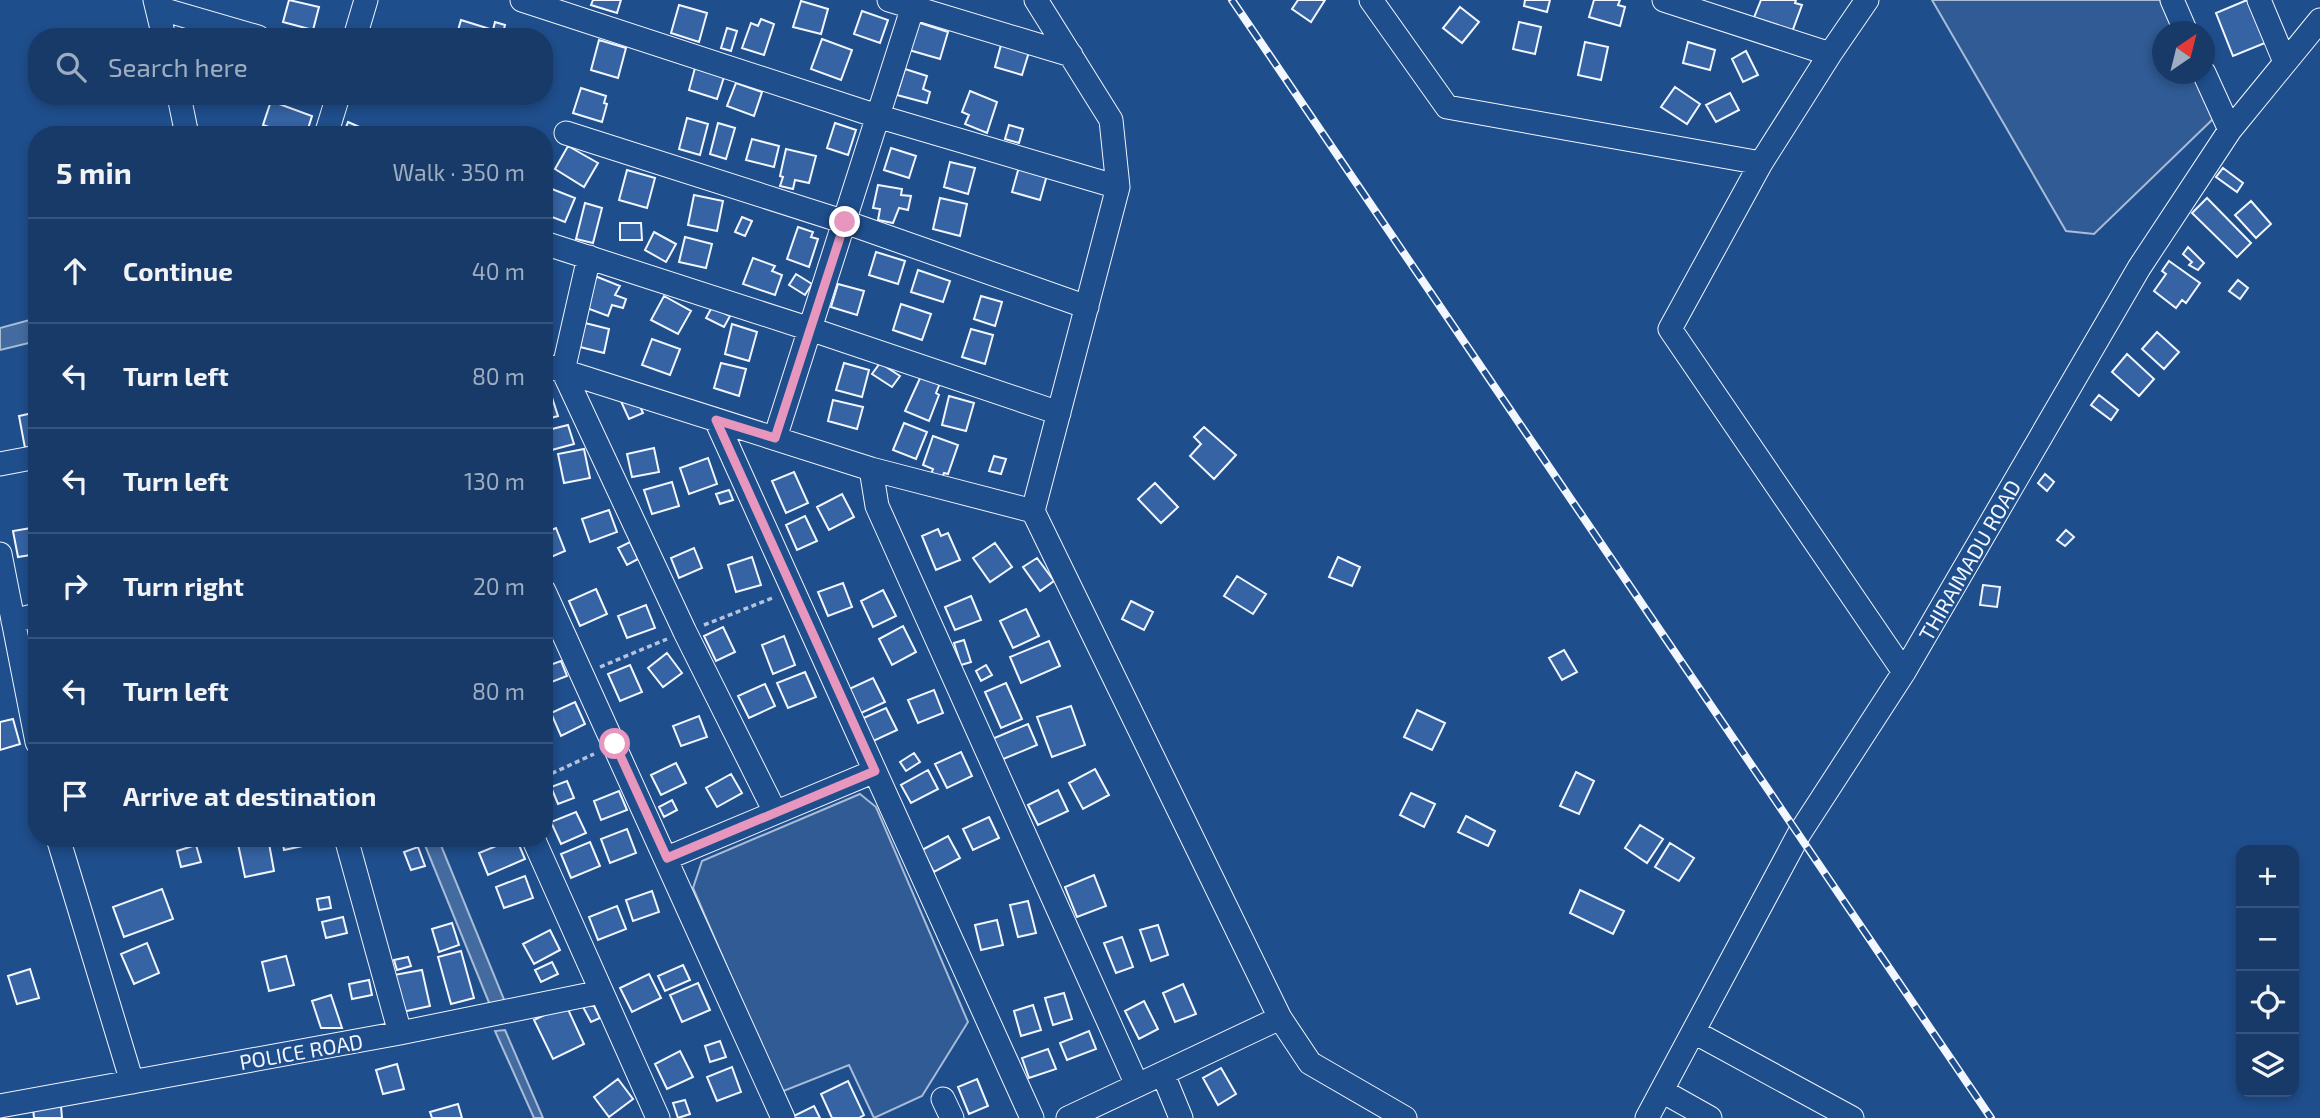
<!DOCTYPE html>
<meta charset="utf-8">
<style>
body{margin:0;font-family:"Exo 2",sans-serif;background:#20416f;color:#f1f3f6}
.controls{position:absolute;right:21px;bottom:21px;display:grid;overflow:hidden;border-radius:14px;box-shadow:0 4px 10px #0003}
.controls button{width:63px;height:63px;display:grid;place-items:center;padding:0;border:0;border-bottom:2px solid #36547d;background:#173a69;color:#f1f3f6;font:35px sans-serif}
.compass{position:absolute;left:2152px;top:21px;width:63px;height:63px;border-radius:50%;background:#173a69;box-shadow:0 4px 10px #0003;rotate:35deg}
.stop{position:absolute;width:21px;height:21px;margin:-16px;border:5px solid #e797bd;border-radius:50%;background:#fff}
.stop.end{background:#e797bd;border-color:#fff;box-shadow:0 2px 7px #0008}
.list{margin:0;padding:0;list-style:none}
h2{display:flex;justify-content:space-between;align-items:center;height:91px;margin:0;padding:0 28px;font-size:30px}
h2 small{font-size:23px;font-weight:400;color:#9eadc0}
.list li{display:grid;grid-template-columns:46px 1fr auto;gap:21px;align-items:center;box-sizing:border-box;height:105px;padding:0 28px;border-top:2px solid #36547d}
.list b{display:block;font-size:26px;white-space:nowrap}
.list em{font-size:23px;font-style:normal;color:#9eadc0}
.icon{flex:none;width:38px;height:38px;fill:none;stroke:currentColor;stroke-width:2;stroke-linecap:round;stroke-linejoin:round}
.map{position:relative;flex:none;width:2320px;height:1118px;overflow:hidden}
.search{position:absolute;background:#173a69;box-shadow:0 4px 10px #0003;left:28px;top:28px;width:525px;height:77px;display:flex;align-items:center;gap:18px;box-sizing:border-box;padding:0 24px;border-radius:28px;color:#9eadc0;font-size:26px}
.panel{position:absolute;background:#173a69;box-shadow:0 4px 10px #0003;left:28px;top:126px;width:525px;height:721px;border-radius:28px}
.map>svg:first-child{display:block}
.built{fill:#305b95;stroke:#a8bbd7;stroke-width:2}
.water{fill:#446ba0;stroke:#a8bbd7;stroke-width:2}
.building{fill:#3563a3;stroke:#f2f6ff;stroke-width:2}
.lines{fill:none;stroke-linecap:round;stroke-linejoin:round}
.minor-casing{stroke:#f2f6ff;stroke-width:25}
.path{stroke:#b3c4dc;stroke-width:3.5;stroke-dasharray:5 3.5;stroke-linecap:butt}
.minor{stroke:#1f4e8c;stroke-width:23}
.rail-casing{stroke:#f2f6ff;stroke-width:8}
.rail{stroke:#1f4e8c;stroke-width:5;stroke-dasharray:16;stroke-linecap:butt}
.route{stroke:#e797bd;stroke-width:9}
.labels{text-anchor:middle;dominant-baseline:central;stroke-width:5;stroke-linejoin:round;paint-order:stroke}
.street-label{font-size:21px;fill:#f2f6ff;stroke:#1f4e8c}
</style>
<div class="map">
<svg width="2320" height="1118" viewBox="0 0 2320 1118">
<rect width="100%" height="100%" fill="#1f4e8c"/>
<path class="built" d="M1932,0H2160L2174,31L2162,32V74H2194L2214,118L2094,234L2066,231Z
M860,794L876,807L968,1022L922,1096L874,1118L849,1065L781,1092L693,888L702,861Z"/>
<path class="water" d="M37,318V341L0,350V328Z
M422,838H438L505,1002L490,1005Z
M505,1030L543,1118H534L495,1031Z"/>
<path class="building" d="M289,0L319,7L313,30L283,22Z
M593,0H621L617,13L591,5Z
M1298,0H1325L1311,22L1292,9Z
M1525,0H1550L1547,12L1524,6Z
M1594,0H1620L1618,5L1625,7L1620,26L1589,17Z
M1761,0H1796L1795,3L1802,5L1792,32L1753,20Z
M2247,0L2265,43L2233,56L2216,13Z
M801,1L828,9L821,34L793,27Z
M679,5L707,13L699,42L671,33Z
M1460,7L1479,22L1462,43L1443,28Z
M862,11L888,20L880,43L854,34Z
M761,19L774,24L764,55L742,48L751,23L758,26Z
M461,20L493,30L495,22L505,25L503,33L512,37H456Z
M917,22L948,32L940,59L909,50Z
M1519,22L1541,27L1535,54L1513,49Z
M727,28L737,31L731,51L721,48Z
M822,39L852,50L841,80L811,69Z
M599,40L626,48L618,78L591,70Z
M1585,42L1608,47L1601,80L1578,75Z
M1688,42L1715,50L1710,70L1683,63Z
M1001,45L1029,52L1022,75L995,67Z
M1746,51L1758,75L1743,82L1732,59Z
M695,68L724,77L717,99L689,90Z
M905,69L927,76L923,89L930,92L927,103L897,95Z
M736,83L762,92L754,116L727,106Z
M1675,87L1700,104L1687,124L1661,107Z
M581,88L606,96L604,103L607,104L602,122L573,113Z
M970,91L997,102L987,133L965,124L969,115L962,112Z
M1730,93L1739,110L1716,122L1706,105Z
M271,101L312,116L306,135H292L263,125Z
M687,118L708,124L700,155L679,149Z
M348,122L371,132L370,135H343Z
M718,123L735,128L726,159L710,154Z
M835,123L856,130L848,155L827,148Z
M1009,125L1023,129L1019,143L1005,139Z
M752,139L779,146L774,167L746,160Z
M568,146L598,163L584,187L555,169Z
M891,148L916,156L909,178L884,170Z
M786,149L816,156L809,183L795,180L793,189L780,186L783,177L780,176Z
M950,162L975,168L968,194L944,187Z
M1019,167L1047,175L1040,200L1012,192Z
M2223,168L2243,183L2237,192L2216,177Z
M627,170L655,178L647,208L619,200Z
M878,185L902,189L901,195L911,196L908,210L899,208L893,223L878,220L880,209L873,208Z
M552,189L575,198L565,222L544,214Z
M694,195L723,201L717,231L688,225Z
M940,198L967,204L960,236L933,229Z
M2207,198L2251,243L2237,257L2192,213Z
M2251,201L2271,224L2256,238L2235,215Z
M585,203L602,208L593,243L576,239Z
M742,217L752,221L745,236L735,232Z
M620,223H641L642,240H620Z
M798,227L813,232L811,237L818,239L809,267L787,259Z
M654,232L676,244L666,262L645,250Z
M685,237L712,244L706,268L679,262Z
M2188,247L2204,263L2198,270L2189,265L2192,262L2183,254Z
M876,252L905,261L898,284L869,275Z
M753,258L775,266L772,271L782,275L775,295L743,284Z
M2169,261L2200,283L2186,303L2182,300L2176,308L2154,291L2166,274L2162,271Z
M918,270L950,281L943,302L911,292Z
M796,274L812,284L805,295L789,285Z
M595,276L620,286L615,295L626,299L623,308L612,305L608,316L584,307Z
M2238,280L2248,288L2240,299L2229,291Z
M838,284L864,291L857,315L831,307Z
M664,296L691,311L678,334L651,320Z
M981,296L1002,302L995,326L974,319Z
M901,304L931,314L922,340L893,330Z
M712,307L730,316L724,327L706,318Z
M585,323L609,329L604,353L580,347Z
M732,324L757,332L749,361L725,354Z
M971,329L993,335L985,364L962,357Z
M2157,332L2179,352L2164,369L2142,349Z
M652,339L680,349L670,375L642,365Z
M2127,354L2154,379L2139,396L2112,372Z
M721,363L746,369L739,396L714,388Z
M844,363L869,370L862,397L836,390Z
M880,363L900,376L892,387L872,374Z
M921,376L940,383L936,393L939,395L929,421L905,411Z
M548,385L558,416L544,420V386Z
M633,390L643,413L629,419L619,397Z
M2099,395L2118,410L2111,420L2091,405Z
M949,396L974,403L966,431L942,425Z
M833,400L863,407L857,429L828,421Z
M37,412V445L25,448L19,416Z
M904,423L927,432L916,459L893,450Z
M568,425L574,444L548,451L544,431Z
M1204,427L1236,455L1214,479L1190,456L1201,444L1194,437Z
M933,436L958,445L948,474L944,473L941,480L930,477L933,469L923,465Z
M654,448L659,472L632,477L627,454Z
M584,449L590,478L564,483L558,454Z
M994,456L1006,459L1001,474L989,471Z
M708,458L717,484L689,494L680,468Z
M794,472L808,503L786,513L772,481Z
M2045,474L2054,482L2047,491L2038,483Z
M672,482L679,506L652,514L644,490Z
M1155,483L1178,507L1161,523L1138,499Z
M729,490L733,500L720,504L716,494Z
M842,494L854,517L829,530L817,507Z
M609,510L617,532L590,542L582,519Z
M805,516L817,541L797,550L786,525Z
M37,527V554L18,557L13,531Z
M556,528L565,551L544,560V533Z
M938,529L941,536L948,533L960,560L936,570L922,536Z
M2066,530L2074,537L2065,546L2057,540Z
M630,542L638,559L627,565L618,548Z
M995,543L1012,567L990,582L973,558Z
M694,548L702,568L679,578L671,558Z
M752,557L761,585L736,592L728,565Z
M1338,557L1360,567L1352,586L1329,577Z
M1037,558L1054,581L1040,591L1023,567Z
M1237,576L1266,594L1253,614L1224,596Z
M843,583L852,607L828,616L818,592Z
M1983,585L2000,587L1997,607L1980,605Z
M596,589L607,614L580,626L569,601Z
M883,590L896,616L873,627L861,601Z
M971,596L981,620L955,630L945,607Z
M1131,601L1153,612L1144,630L1122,619Z
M646,605L655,628L627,638L618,616Z
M1026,609L1039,636L1013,648L1000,621Z
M903,626L916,652L892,665L879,639Z
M723,627L735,652L716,661L704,636Z
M784,636L795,665L773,674L762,645Z
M964,640L971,662L961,665L954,643Z
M1049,641L1060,666L1021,683L1010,657Z
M1564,650L1577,672L1562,680L1549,658Z
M667,653L682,673L663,687L648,668Z
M561,661L567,676L549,683L544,667Z
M630,665L642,692L620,701L608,674Z
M986,665L992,675L981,681L976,671Z
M805,672L816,697L788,708L777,683Z
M873,678L885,702L859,714L847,690Z
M1006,683L1022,719L1001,728L985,692Z
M765,684L775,706L749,718L738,696Z
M934,690L943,713L918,723L908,700Z
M575,702L585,724L561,736L551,713Z
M1071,706L1085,745L1052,757L1037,717Z
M886,708L897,730L869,743L859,720Z
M1417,710L1445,723L1432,750L1404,737Z
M699,716L707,737L681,746L673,726Z
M13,719L20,744L0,750V722Z
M1028,724L1037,745L1001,760L992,739Z
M961,752L972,776L947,788L935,764Z
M914,753L920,762L906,771L900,762Z
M676,763L686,783L661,795L651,775Z
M1095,769L1109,795L1083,809L1069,783Z
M928,770L938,789L911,803L901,785Z
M1576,772L1594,781L1579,814L1560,806Z
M731,774L742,793L717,807L706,788Z
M567,781L574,798L558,804L551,787Z
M1058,790L1068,811L1038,825L1028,805Z
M619,791L627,810L601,820L594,801Z
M1411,793L1435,804L1424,827L1400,815Z
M672,800L677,810L664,817L659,807Z
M576,812L586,833L561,844L551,822Z
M1466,816L1495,831L1488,846L1458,832Z
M989,817L999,838L973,850L963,829Z
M1640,825L1663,839L1647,863L1625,848Z
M627,829L636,853L610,863L601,839Z
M948,836L960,858L934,872L922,850Z
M268,838L274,871L245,877L238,844Z
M282,838H302L303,846L284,850Z
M516,838L525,859L488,875L479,853Z
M590,842L600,866L571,878L561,854Z
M1670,843L1694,858L1679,881L1655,867Z
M196,845L201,862L181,867L177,851Z
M418,847L425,866L411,870L404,852Z
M1094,875L1106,906L1077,917L1065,887Z
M525,876L533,898L504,908L496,887Z
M162,889L173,919L124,937L113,907Z
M1580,890L1624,911L1613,934L1570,913Z
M652,891L659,912L633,921L626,900Z
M329,897L331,908L319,910L317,899Z
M1028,901L1036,933L1018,937L1010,905Z
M617,906L626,929L598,940L589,917Z
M343,917L347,933L326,938L322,922Z
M997,920L1003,945L981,950L975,925Z
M452,923L459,945L439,952L432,929Z
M1158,925L1168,955L1151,961L1140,930Z
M550,930L560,950L534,964L523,944Z
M1122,937L1133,967L1116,973L1104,943Z
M147,943L159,973L134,984L121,954Z
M461,951L474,998L451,1004L438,957Z
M286,956L294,985L269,991L262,962Z
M408,957L411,966L397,970L394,960Z
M552,962L558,974L541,982L535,970Z
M683,965L690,980L665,991L658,976Z
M30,969L39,998L17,1004L8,976Z
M422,970L430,1006L402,1012L394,975Z
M649,974L661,998L632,1012L620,988Z
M369,980L372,995L352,999L349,984Z
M698,983L710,1010L682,1022L670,995Z
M1183,984L1196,1014L1175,1022L1163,993Z
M1064,993L1072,1019L1053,1025L1045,998Z
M331,995L342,1028H321L312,1001Z
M1144,1001L1158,1029L1139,1039L1125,1011Z
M592,1002L600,1018L591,1022L583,1007Z
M566,1005L584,1044L553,1059L534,1020Z
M1033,1005L1041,1030L1021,1036L1014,1011Z
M1089,1031L1096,1049L1067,1060L1060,1043Z
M720,1041L726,1057L710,1062L705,1046Z
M1048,1049L1056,1069L1029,1078L1022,1058Z
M680,1051L693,1077L667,1089L655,1064Z
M397,1064L404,1089L383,1094L376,1070Z
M732,1067L741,1092L717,1101L707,1077Z
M1221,1068L1236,1094L1218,1105L1203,1078Z
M618,1079L633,1099L609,1117L594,1097Z
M977,1079L988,1106L969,1114L958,1087Z
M848,1081L864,1115L859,1118H832L821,1094Z
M685,1100L690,1114L678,1118L673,1103Z
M458,1104L462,1118H432L430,1112Z
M61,1106L62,1118H34L33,1108Z
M814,1106L820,1118H790Z"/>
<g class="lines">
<defs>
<path id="minor" d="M155,0L164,37
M522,0L877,116L1118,187
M889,0L1071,55
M1036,0L1111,120L1118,187L1033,511L1280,1018L1310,1063L1405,1118
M1371,0L1447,107L1761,163
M1664,0L1830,54
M1867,0L1830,54L1761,163L1670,329L1904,672
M2172,0L2186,32
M2259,0L2285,62
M158,8L258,37
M355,37L366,0
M2204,73L2230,130
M179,96L187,135
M566,133L845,222L1087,307
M326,135L338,96
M544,243L810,329L1059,413
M589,257L563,371L685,632L775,812
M544,365L871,469L1033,511
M716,420L1032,1118
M775,438L915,0
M0,464L37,457
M871,469L877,506L1137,1085
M0,554L37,742
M544,591L783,1118
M13,621L37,615
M58,838L132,1082
M346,838L400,1033
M533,838L658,1118
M667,858L875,771
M1694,1032L1852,1118
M1163,1074L1181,1118
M1662,1091L1710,1118
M943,1099L952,1118
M0,1106L400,1033L601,992
M1068,1118L1280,1018
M1647,1118L1799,834L1904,672L2139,268L2230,130L2320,20"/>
</defs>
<use href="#minor" class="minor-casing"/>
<path class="path" d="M704,625L775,597
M600,667L667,639
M544,777L594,754"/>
<use href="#minor" class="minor"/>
<defs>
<path id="rail" d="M1232,0L1991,1118"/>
</defs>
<use href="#rail" class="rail-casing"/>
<use href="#rail" class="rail"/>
</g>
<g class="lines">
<path class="route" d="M615,744L667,858L875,771L716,420L775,438L845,222"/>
</g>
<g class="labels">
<g class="street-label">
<text transform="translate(1969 560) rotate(-60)">THIRAIMADU ROAD</text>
<text transform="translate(301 1051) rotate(-10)">POLICE ROAD</text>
</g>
</g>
</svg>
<div class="controls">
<button>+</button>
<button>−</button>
<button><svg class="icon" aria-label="locate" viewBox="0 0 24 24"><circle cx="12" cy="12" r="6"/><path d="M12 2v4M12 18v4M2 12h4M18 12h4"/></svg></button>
<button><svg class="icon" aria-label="layers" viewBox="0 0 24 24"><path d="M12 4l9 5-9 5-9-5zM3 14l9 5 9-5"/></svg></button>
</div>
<svg class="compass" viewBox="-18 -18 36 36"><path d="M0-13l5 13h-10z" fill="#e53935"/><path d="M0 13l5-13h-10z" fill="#9eadc0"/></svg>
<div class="stop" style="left:615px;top:744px"></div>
<div class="stop end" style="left:845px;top:222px"></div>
<div class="search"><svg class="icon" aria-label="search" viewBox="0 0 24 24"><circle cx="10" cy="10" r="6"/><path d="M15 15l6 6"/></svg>Search here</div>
<section class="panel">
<h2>5 min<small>Walk · 350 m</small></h2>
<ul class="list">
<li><svg class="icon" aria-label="ahead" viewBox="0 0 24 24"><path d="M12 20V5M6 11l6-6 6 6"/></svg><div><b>Continue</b></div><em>40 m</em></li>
<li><svg class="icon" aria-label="left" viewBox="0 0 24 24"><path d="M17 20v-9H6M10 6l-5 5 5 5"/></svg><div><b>Turn left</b></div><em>80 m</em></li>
<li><svg class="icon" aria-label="left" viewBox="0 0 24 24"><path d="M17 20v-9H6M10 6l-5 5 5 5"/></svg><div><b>Turn left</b></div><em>130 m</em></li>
<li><svg class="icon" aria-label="right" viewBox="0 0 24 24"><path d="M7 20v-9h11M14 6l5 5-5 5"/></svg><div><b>Turn right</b></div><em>20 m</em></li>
<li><svg class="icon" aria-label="left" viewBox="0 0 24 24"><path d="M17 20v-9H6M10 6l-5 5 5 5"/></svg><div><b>Turn left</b></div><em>80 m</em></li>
<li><svg class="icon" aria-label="arrive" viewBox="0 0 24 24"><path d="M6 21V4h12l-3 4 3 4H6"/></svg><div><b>Arrive at destination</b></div></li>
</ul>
</section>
</div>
